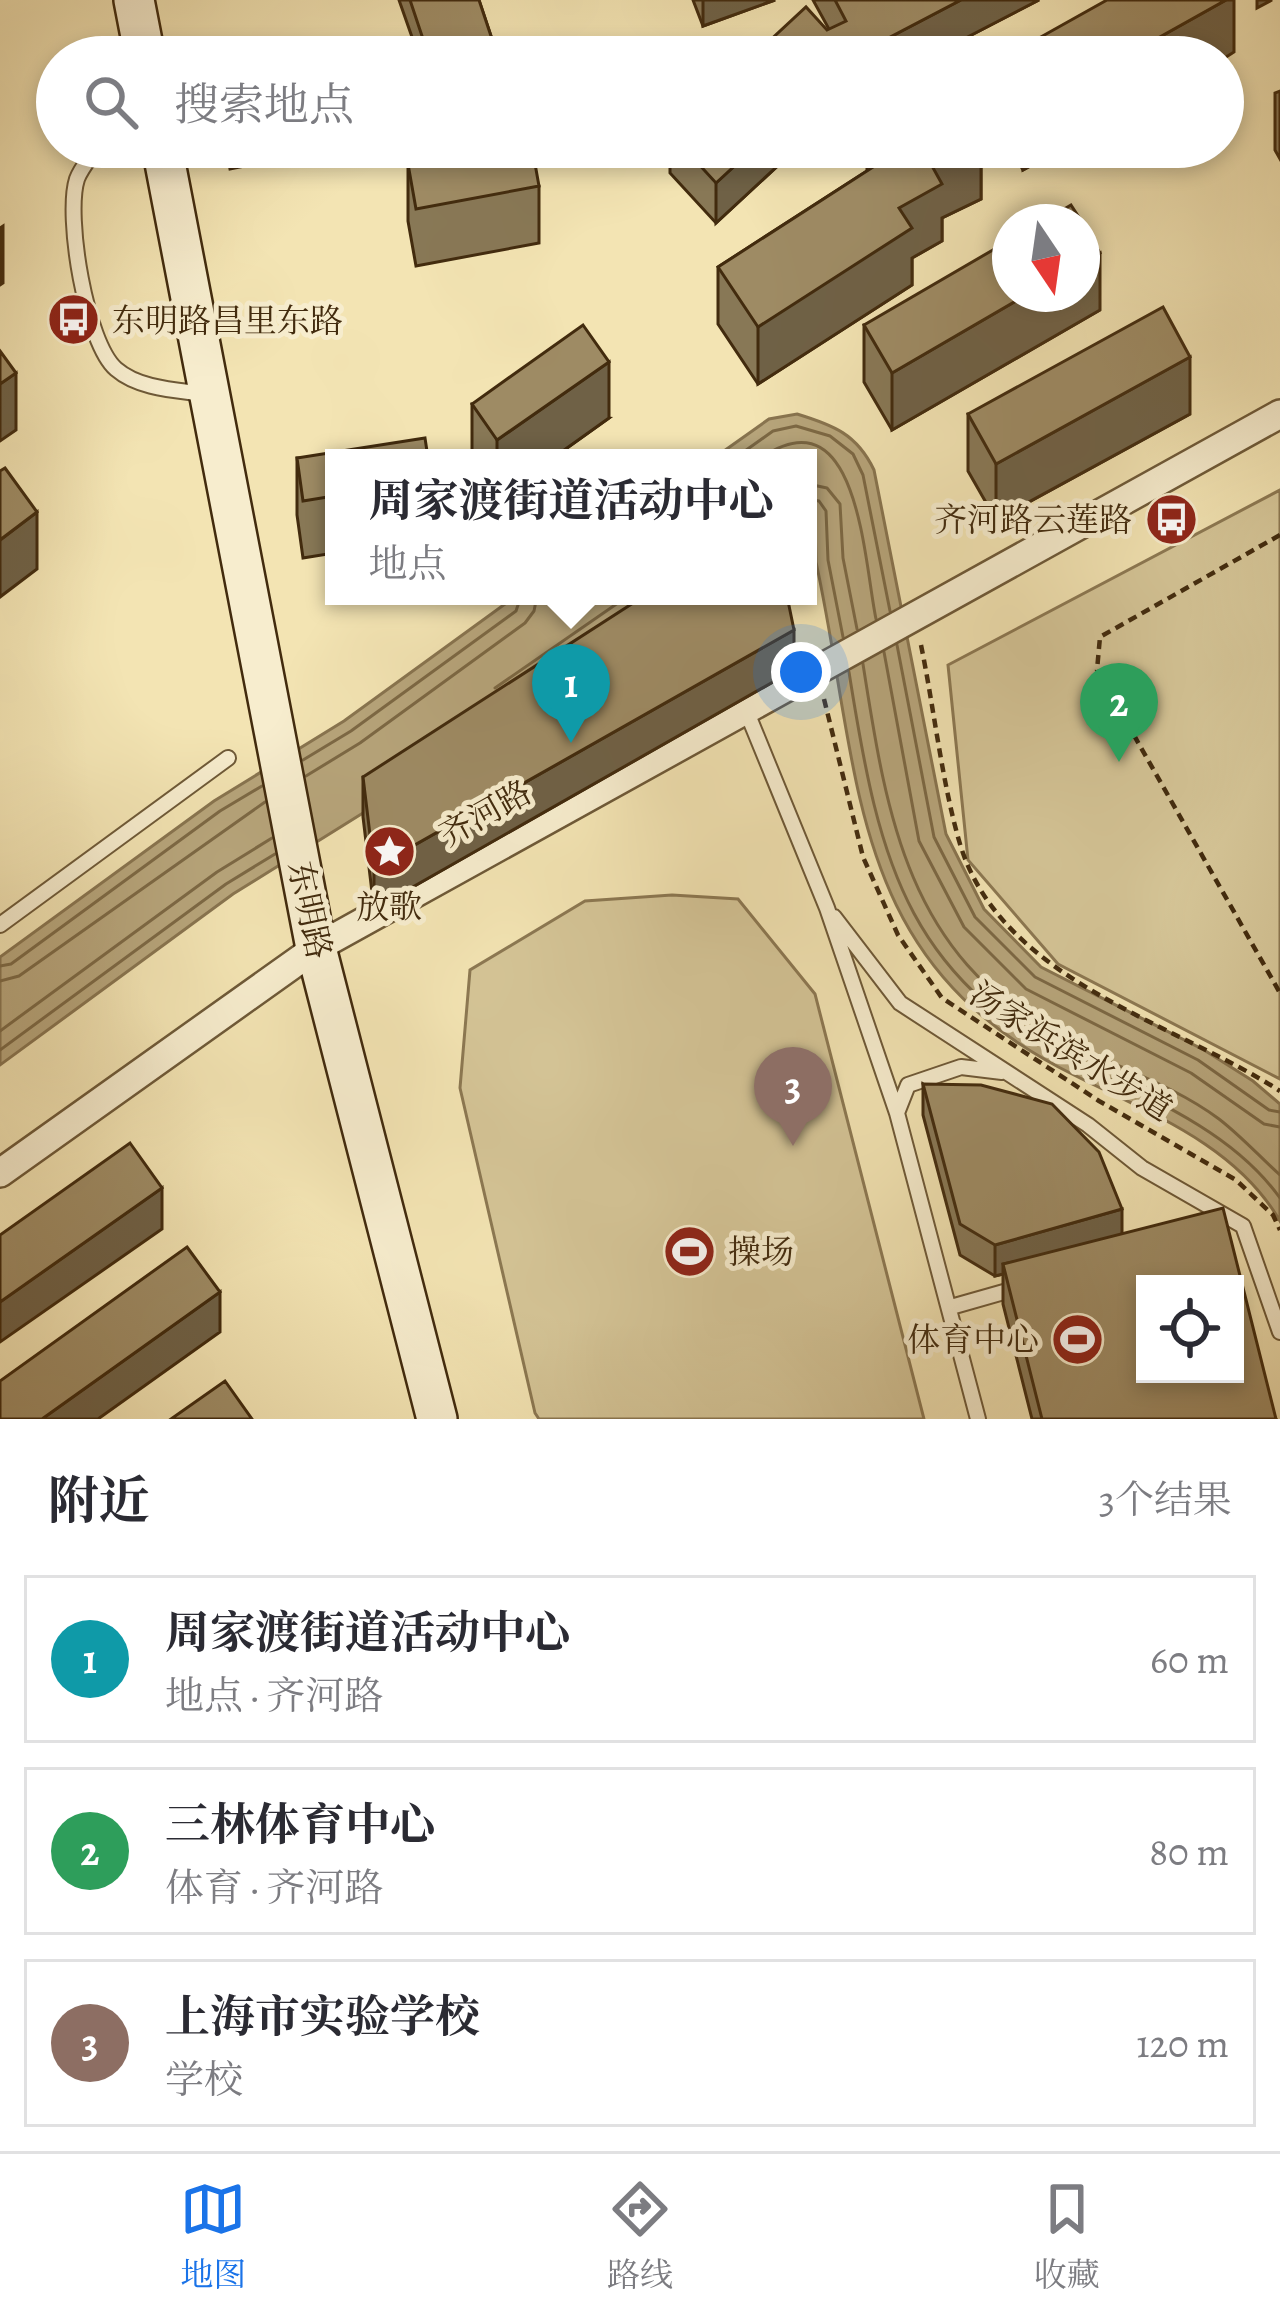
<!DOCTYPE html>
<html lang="zh">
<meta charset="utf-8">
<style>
body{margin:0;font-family:Alegreya,"Noto Serif SC",serif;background:#f7f7f7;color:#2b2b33}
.controls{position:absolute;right:36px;bottom:36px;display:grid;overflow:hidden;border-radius:0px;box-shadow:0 6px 18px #0003}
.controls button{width:108px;height:108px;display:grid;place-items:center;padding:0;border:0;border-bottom:3px solid #e1e1e2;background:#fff;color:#2b2b33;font:60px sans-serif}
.compass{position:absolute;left:992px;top:204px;width:108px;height:108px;border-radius:50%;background:#fff;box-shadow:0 6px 18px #0003;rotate:167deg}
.you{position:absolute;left:801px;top:672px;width:42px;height:42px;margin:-30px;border:9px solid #fff;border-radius:50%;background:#1a73e8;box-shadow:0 0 0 18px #1a73e833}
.badge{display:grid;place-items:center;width:78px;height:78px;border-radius:50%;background:#1a73e8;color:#fff;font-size:39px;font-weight:700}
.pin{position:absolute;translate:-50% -99px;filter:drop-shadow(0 3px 6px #0008)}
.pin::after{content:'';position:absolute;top:63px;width:42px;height:36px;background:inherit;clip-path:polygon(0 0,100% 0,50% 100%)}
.popup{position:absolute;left:325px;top:449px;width:492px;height:156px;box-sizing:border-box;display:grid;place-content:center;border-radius:0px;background:#fff;filter:drop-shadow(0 3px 9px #0005);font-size:39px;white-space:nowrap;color:#7c7c81}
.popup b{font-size:45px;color:#2b2b33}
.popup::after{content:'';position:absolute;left:50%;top:100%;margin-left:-24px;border:24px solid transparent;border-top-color:#fff}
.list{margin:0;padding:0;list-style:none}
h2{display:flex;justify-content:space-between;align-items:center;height:156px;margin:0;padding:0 48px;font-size:51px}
h2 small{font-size:39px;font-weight:400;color:#7c7c81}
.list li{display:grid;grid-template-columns:78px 1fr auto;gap:36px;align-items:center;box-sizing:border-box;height:168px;margin:0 24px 24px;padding:0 24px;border:3px solid #e1e1e2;border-radius:0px}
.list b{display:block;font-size:45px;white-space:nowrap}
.list p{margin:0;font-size:39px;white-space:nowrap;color:#7c7c81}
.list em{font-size:39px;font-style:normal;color:#7c7c81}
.icon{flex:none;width:66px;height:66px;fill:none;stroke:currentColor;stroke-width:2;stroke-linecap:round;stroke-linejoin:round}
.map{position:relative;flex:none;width:1280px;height:1419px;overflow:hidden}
.search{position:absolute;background:#fff;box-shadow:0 6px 18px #0003;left:36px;right:36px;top:36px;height:132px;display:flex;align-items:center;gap:30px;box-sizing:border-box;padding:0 42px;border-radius:66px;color:#7c7c81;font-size:45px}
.sheet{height:732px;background:#fff}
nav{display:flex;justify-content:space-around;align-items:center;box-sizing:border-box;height:168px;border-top:3px solid #e1e1e2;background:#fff;font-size:33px;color:#7c7c81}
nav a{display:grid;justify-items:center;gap:6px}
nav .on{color:#1a73e8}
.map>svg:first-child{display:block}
.green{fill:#d5c597;stroke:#8c7852;stroke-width:3}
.water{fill:#b7a57b;stroke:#88744f;stroke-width:3}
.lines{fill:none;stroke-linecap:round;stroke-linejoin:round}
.shore{stroke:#7c6844;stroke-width:3}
.service-casing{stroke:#6e5937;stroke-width:18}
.minor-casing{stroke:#6e5937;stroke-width:32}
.secondary-casing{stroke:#422b0e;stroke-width:44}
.path{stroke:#422b0e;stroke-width:4.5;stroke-dasharray:9 6;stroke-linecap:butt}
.service{stroke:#f7edce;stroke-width:14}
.minor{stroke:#f7edce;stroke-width:27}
.secondary{stroke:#f7edce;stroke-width:39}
.wall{fill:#887856;stroke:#422b0e;stroke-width:3}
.shaded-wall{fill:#6f6146;stroke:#422b0e;stroke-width:3}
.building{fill:#9e8b64;stroke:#422b0e;stroke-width:3;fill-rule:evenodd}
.labels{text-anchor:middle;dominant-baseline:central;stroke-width:10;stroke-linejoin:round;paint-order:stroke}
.poi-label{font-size:33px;fill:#422b0e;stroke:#f7edce;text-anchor:start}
.street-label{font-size:33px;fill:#422b0e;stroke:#f7edce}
</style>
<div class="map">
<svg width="1280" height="1419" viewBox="0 0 1280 1419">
<rect width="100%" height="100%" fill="#f3e4b3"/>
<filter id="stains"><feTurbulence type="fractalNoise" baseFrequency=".00167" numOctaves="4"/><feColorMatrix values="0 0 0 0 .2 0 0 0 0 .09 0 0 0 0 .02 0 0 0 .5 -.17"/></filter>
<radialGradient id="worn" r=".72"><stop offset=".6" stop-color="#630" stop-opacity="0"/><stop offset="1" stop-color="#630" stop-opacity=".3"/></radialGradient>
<path class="green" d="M1280,490V1079L1058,964L968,860L948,665Z
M672,895L738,899L815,994L924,1419H539L535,1413L460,1088L470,970L585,901Z"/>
<path class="water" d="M797,414C833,425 857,434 874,470L946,834L984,909L1041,967L1204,1050L1253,1081L1280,1104V1221C1235,1144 1149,1113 1074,1075C845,962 863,779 816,562L815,521L808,505V458H714L769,419Z
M516,596H675L371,808L233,894L0,1065V957L214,801L344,721Z"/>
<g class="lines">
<path class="shore" d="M735,458L773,431L796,426L830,436L853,454L863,475L890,611
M761,458C859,390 864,563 876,619
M808,484L827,488L840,504L843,558L857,629
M808,499L819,501L826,511L828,560L843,637
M897,645L934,837L975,917L1035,977L1198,1060L1269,1110L1280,1112
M884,652L919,841L964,927L1026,989L1191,1073L1264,1124L1280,1127
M863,664C887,818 908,954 1057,1036C1109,1065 1171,1083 1219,1119C1241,1136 1260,1157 1280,1175
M849,672C880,868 907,985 1101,1075C1166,1105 1237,1138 1280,1198
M495,688L628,596
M303,760L351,731L516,611L521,596
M306,776L360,743L525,623L534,611L537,596
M0,966L11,964L220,811L262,786
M0,981L19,976L265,802
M0,1031L217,872L272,838
M0,1050L226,884L275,854"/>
<defs>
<path id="service" d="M97,147C91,157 81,168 77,179C65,216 86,343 116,369C139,389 176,390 205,394
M746,710L827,908L897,1113L978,1419
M834,917L900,1003L1088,1125L1142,1168L1243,1226L1280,1332
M0,925L228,758
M897,1113L908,1085L961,1067L1002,1072
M951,1307L1018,1288"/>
<path id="minor" d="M0,1173L316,948L1280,414"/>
<path id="secondary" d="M134,0L145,57
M162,147L316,948L437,1419"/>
</defs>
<use href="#service" class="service-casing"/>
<use href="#minor" class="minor-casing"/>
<use href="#secondary" class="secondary-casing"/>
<path class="path" d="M1280,535L1100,637L1097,670L1280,993
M921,645C934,708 942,783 960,844C1001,980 1173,1022 1280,1091
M824,699L863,857L898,935L942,998L1099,1101L1236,1180L1273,1215L1280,1230"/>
<use href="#service" class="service"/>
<use href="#minor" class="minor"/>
<use href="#secondary" class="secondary"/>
</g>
<path class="wall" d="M399,0H479L498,57H419Z
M693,0H775L703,26Z
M813,0H1039L929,57L827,30L829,29Z
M1280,91V159L1275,150V93Z
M226,147H338L230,169Z
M670,147H798L716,223L670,173Z
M981,147V199L942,218V241L912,258V285L758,384L718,324V267L867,171V157Z
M1010,147H1065L1023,170Z
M408,164L539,186V243L416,266L408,221Z
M1100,310L892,430L864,382V325Z
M472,404L609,418L553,458H472Z
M968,414H1190L996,520L968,471Z
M297,458H334V553L303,558L297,515Z
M794,670L374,909L363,817V777Z
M923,1084L1122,1233L1276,1419H1032L1003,1304V1274L995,1276L960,1255L923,1115Z"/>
<path class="shaded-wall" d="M703,0H775L703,26Z
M961,0H1039L929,57H852Z
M1226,0H1234V52L1223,59V57H1124Z
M1257,0H1272L1257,8Z
M755,147H798L716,223V183Z
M970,147H981V199L942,218V241L912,258V285L758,384V327L899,208L932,166Z
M1023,147H1065L1023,170Z
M3,226V283L0,285V228Z
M1100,253V310L892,430V373L1028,294H1082V263Z
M1190,357V414L996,520V464Z
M609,362V418L553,458H497V440Z
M16,373V430L0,441V384Z
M37,512V569L0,597V540Z
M794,630V670L374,909V868Z
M162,1188V1229L0,1342V1302Z
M1122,1209V1240L1003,1264V1274L995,1276V1245Z
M220,1292V1332L98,1419H42Z"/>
<path class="building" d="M410,0H479L498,57H429Z
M835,0H961L852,57H752L806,7L827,30L846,21Z
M1107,0H1226L1124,57H1005Z
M357,45L360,57H296Z
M498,147H532L539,186L416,209L408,164Z
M683,147H755L716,183Z
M884,147H970L932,166L942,184L899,208L912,228L758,327L718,267L873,167L867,157Z
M1071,205L1082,222H1042Z
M1082,223L1100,253L1082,263Z
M1010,240V294H1028L892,373L864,325Z
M1163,307L1190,357L996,464L968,414Z
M583,325L609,362L497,440L472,404Z
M0,351L16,373L0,384Z
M425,438L428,458H334V496L303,501L297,458Z
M5,468L37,512L0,540V471Z
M644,596H787L794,630L374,868L363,777Z
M923,1084L981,1085L1052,1104L1099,1152L1122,1209L995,1245L960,1224Z
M130,1143L162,1188L0,1302V1235Z
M1223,1208L1276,1419H1042L1003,1264ZM1145,1284H1235V1374H1145Z
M187,1247L220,1292L42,1419H0V1381Z
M225,1381L252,1419H171Z"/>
<defs>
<symbol id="bus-disc" viewBox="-11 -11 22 22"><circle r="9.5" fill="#8f2418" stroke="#f7edce"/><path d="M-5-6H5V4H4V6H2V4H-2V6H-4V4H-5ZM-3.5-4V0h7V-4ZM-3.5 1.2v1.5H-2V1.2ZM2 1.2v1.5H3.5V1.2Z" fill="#fff"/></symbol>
<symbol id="sight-disc" viewBox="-11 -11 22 22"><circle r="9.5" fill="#8f2418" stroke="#f7edce"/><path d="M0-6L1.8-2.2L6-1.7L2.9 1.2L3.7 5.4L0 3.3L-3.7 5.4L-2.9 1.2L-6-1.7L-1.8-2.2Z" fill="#fff"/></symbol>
<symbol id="stadium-disc" viewBox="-11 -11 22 22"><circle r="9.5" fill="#8f2418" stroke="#f7edce"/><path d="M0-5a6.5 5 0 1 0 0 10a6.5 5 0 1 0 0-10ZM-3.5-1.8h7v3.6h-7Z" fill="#fff"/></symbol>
</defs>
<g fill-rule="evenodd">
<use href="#bus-disc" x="44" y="290" width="59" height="59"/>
<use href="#bus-disc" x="1142" y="490" width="59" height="59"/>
<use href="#sight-disc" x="360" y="822" width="59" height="59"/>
<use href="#stadium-disc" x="660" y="1222" width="59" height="59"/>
<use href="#stadium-disc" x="1048" y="1310" width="59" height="59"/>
</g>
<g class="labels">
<g class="poi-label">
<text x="112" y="320">东明路昌里东路</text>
<text x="1132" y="519" text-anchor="end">齐河路云莲路</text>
<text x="389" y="906" text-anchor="middle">放歌</text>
<text x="728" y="1251">操场</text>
<text x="1039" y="1339" text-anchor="end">体育中心</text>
</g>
<g class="street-label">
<text transform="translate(485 813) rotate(-29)">齐河路</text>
<text transform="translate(310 910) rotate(78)">东明路</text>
<text transform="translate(1071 1051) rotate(32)">汤家浜滨水步道</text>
</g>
</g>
<rect width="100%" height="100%" filter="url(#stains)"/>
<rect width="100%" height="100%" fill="url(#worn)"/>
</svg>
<div class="controls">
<button><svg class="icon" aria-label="locate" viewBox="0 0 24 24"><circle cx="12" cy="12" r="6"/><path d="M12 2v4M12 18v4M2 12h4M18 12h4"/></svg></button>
</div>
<svg class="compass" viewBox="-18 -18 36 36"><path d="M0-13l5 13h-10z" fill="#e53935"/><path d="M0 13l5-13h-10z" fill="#7c7c81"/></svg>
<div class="you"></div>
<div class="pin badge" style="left:571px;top:743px;background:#0f9aa8">1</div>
<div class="popup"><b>周家渡街道活动中心</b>地点</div>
<div class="pin badge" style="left:1119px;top:762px;background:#2e9e5b">2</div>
<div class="pin badge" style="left:793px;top:1146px;background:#8d6e63">3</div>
<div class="search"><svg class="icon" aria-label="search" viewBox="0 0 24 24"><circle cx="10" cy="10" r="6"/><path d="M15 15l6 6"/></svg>搜索地点</div>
</div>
<section class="sheet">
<h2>附近<small>3个结果</small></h2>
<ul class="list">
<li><span class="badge" style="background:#0f9aa8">1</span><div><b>周家渡街道活动中心</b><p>地点 · 齐河路</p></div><em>60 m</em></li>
<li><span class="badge" style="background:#2e9e5b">2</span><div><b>三林体育中心</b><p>体育 · 齐河路</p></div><em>80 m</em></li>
<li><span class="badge" style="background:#8d6e63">3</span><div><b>上海市实验学校</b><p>学校</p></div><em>120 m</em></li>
</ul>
</section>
<nav>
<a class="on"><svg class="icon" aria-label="map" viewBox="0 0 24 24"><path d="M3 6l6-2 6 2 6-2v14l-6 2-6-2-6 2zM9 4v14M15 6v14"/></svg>地图</a>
<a><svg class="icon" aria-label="directions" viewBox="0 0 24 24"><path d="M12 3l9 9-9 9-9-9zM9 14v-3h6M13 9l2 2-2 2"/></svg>路线</a>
<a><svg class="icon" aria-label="saved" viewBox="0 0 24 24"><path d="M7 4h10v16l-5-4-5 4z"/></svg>收藏</a>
</nav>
